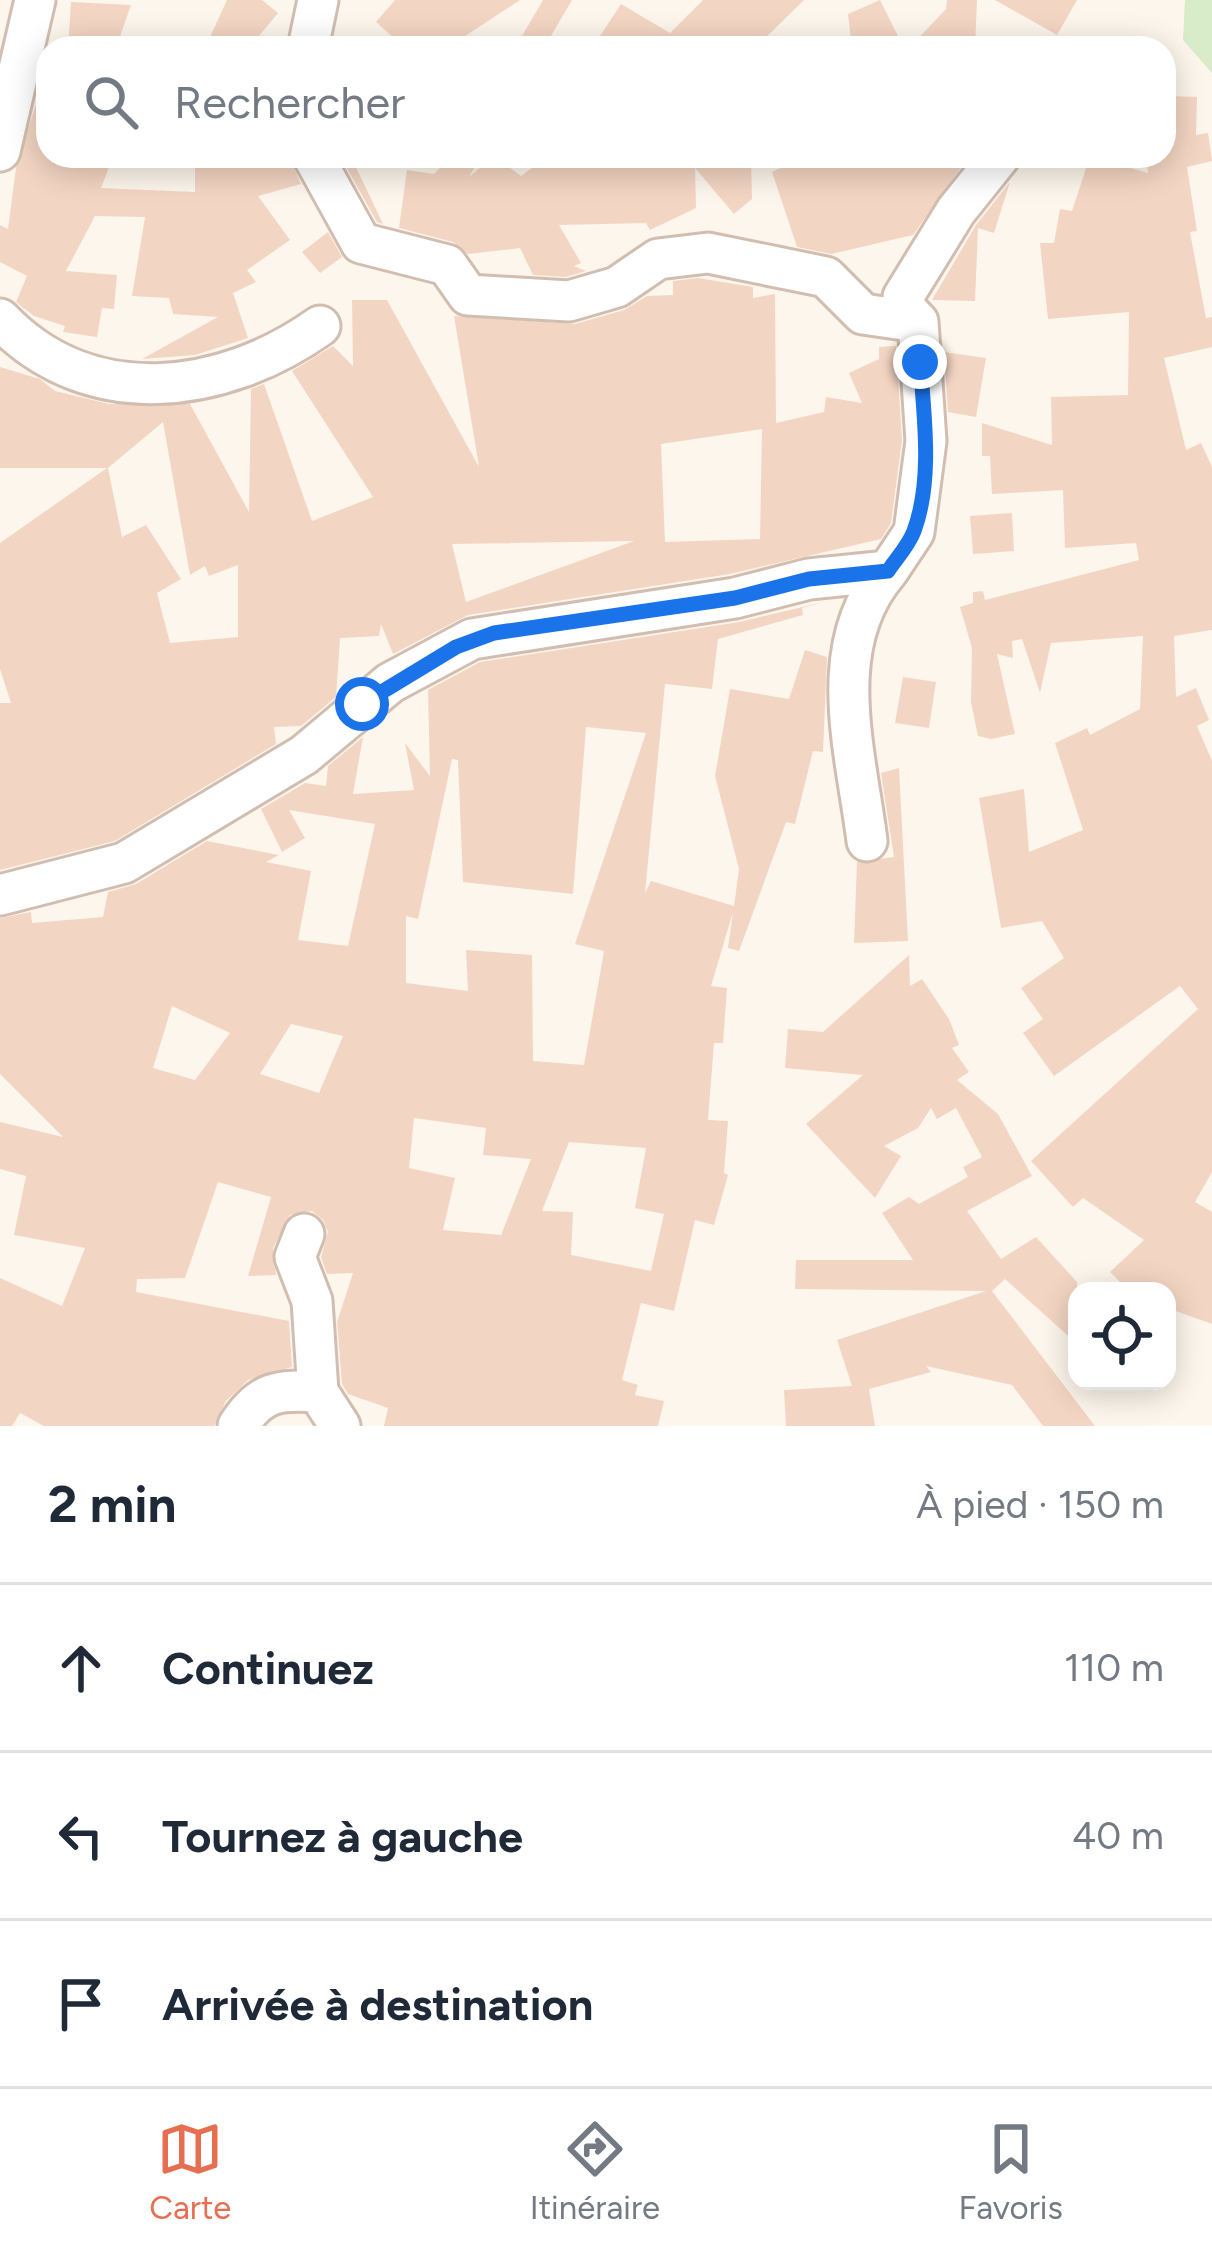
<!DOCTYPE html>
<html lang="fr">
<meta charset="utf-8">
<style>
body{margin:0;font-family:Figtree,sans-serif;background:#f2f2f3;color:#1f2937}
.controls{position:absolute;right:36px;bottom:36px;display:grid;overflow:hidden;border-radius:24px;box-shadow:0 6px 30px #0003}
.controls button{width:108px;height:108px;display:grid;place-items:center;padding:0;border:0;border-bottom:3px solid #e0e1e3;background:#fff;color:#1f2937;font:60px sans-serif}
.stop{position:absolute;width:36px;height:36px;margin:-27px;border:9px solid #1a73e8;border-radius:50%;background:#fff}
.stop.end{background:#1a73e8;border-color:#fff;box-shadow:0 3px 12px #0008}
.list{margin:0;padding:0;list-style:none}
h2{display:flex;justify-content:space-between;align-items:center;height:156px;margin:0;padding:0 48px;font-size:51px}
h2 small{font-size:39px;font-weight:400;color:#747a83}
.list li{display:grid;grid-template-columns:78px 1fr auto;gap:36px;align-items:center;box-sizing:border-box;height:168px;padding:0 48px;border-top:3px solid #e0e1e3}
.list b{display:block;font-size:45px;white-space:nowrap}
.list em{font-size:39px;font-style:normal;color:#747a83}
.icon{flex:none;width:66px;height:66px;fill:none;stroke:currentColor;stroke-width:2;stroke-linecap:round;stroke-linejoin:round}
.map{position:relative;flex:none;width:1212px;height:1426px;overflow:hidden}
.search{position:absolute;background:#fff;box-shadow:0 6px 30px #0003;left:36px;right:36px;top:36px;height:132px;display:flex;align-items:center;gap:30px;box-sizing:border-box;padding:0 42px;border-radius:36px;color:#747a83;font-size:45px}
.sheet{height:660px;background:#fff}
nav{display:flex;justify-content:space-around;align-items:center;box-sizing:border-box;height:168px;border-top:3px solid #e0e1e3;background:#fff;font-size:33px;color:#747a83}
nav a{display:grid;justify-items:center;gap:6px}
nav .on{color:#e76f51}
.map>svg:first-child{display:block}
.green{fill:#d8ecc9}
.building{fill:#f3d5c3;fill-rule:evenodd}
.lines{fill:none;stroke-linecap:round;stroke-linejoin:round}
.minor-casing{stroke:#d1beb0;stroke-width:45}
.minor{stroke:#fff;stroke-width:39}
.route{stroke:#1a73e8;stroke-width:15}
</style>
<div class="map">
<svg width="1212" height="1426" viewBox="0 0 1212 1426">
<rect width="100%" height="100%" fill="#fdf6ec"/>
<path class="green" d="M1185,0H1212V73L1183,40Z"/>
<path class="building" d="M227,0H262L278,13L249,48H205Z
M395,0H520L447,48H405L376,22Z
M543,0H572L544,48H515Z
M703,0H804L755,48H621L600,36L621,4L670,33Z
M880,0L904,48H852L848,14Z
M947,0H977L975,48H909L946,9Z
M995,0H1077L1057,35Z
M71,2L131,5L116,48H68Z
M44,78L48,156H95L111,162L101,188L195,192V156H289L301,184L258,196L290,240L247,270L256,282L233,293L248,338L195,355L142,359L218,317L173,314L169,298L132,296L145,217L95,216L66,271L117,275L114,309L102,308L97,337L63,332L65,326L34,316L16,302L27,276L0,262V225L8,229L16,168Z
M1169,96L1197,97L1196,135L1208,133L1212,161L1187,167L1197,231L1190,232L1206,318L1212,317V347L1164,358L1186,450L1201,443L1212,467V630L1174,636L1176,697L1196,688L1209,720L1197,726L1212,761V1172L1195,1202L1212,1212V1324L1167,1308V1291H1129L1110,1272L1144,1240L1083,1198L1073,1207L1031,1161L1198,1009L1180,986L1054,1076L1023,1033L1043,1019L1021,988L1064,958L1042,921L1001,928L979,798L1024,789L1029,852L1083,830L1055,743L1087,728L1090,735L1140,709L1143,636L1051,643L1040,693L1022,639L1012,641L1013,658L997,654L1015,734L991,739L978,736L971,702L972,648L960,607L973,603V592L983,591L985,600L1139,560L1136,543L1065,548L1063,490L992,494L990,456H982V423L1052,445L1051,397L1128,395L1129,312L1048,319L1040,243H1054L1060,209L1072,211L1090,156L1148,173L1146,156H1164Z
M340,156H367L354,163L383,224L377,222Z
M452,156H481L469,177L494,156L521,176L548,156H751L752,199L734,214L695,168L696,208L650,230L646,223L559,225L581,263L574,266L586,271L566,277L533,275L520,248L468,254L453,242L399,228L407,170L434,174Z
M807,156H969L913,235L831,254L797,247L772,172Z
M1010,182L994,233L978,228L975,301L932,300L976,225Z
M328,232L342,257L320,273L302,252Z
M698,278L753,287V298L775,294L776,423L824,412L826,397L862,403L849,373L879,359V347L896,346L902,440L891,523L881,539L730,574L468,615L393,654L381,624L379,636L340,638L336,697L301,726L274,727L276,744L115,841L0,870V703H11L0,669V543L107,468H0V367L40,379L55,391L109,404H190L249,512L251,389L264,384L312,521L373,497L292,371L333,346L353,366L352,300H387L479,467L454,316L575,324L624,310L647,296L673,295V281ZM163,422L190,575L205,566L209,576L238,565V637L170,643L157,593L181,579L146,525L122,537L108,468ZM762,429L760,539L665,542L661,444ZM634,541L466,602L452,544Z
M944,352L986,358L976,417L948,412Z
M1012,513L1014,551L973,554L970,516Z
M824,602L802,608L803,615L718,639L712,689L665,684L645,893L651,881L734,906L739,869L715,776L730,689L789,699L805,650L827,657L823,752L813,751L795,824L786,822L739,951L728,948L733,912L711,986L727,988L723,1043H714L708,1120L728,1121L724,1173L728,1175L714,1225L695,1220L674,1311L641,1303L622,1380L638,1385L635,1395L664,1401L658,1426H384L388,1408L348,1394L342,1384L337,1322L353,1273L327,1274L321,1257L328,1232L323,1220L312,1211L290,1215L273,1248L276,1275L248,1276L271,1197L218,1182L185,1278L137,1279L136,1292L289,1321L292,1367L248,1380L226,1401L214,1426H44L20,1413L12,1426H0V1278L62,1306L85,1248L14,1235L26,1176L0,1169V1122L63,1137L0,1074V918L31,912L32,923L103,917L108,892L136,884L207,841L279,855L266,862L311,871L298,940L348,946L375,824L289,810L305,838L282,852L261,809L305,783L326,786L328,766L363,737L353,794L414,790L405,743L430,776L428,690L480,662L739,622ZM586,727L646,733L575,944L604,951L584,1065L533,1061L532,955L466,950L468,991L406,983V916L418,919L452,759L458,760L463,882L573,894ZM172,1006L230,1033L195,1080L153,1068ZM291,1024L343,1036L319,1093L260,1074ZM414,1118L486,1128L483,1155L531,1159L501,1235L443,1230L455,1178L409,1168ZM569,1142L646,1148L635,1208L664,1214L651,1271L571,1255L573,1212L542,1211Z
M903,677L936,682L929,728L895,723Z
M899,768L908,941L854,943L857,862L894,857L881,773Z
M909,955L910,986L922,979L949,1019L959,1045L952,1048L969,1072L957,1080L998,1114L1032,1176L967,1211L1001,1259L1036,1237L1077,1282V1344L1005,1279L992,1291L1095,1426H1043L1012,1385L926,1366L931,1372L869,1389L875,1426H786L784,1390L852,1386L837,1340L986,1291L795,1289L796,1260H913L882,1213L909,1197L919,1204L968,1177L963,1167L982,1157L956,1108L937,1119L931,1108L918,1128L884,1146L901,1156L875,1198L806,1124L863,1075L785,1068L788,1029L823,1032Z"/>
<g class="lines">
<defs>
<path id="minor" d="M308,48L318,0
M0,151L35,0
M313,156L361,243L447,265L468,295L569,301L617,287L658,259L708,253L826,277L863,314L918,322
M0,319C89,413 223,395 320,326
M867,841C856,752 823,646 888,571
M0,895L124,863L304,755L390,683L472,639L735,598L809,579L888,571L914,532L926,441L918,322L903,306V297L956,211L1000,156
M304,1234L295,1257L312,1301L318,1392
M238,1426C260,1391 279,1389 318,1392L340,1426"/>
</defs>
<use href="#minor" class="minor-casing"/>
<use href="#minor" class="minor"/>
</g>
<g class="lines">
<path class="route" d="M362,704L456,647L494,633L735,598L809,579L888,571C896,559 909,545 914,531C933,480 924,415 920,362"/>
</g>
</svg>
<div class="controls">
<button><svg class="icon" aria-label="locate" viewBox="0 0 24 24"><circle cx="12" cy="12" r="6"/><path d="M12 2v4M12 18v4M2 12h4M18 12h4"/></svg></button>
</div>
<div class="stop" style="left:362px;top:704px"></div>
<div class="stop end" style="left:920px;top:362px"></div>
<div class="search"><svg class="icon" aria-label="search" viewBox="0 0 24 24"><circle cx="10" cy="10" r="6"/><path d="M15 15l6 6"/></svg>Rechercher</div>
</div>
<section class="sheet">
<h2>2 min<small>À pied · 150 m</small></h2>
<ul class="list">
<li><svg class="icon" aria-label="ahead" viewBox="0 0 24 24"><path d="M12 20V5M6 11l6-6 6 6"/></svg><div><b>Continuez</b></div><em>110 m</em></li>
<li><svg class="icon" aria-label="left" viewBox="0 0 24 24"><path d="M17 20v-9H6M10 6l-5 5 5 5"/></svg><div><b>Tournez à gauche</b></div><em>40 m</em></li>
<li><svg class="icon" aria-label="arrive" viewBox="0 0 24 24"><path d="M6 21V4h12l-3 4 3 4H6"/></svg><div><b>Arrivée à destination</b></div></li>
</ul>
</section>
<nav>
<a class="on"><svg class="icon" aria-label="map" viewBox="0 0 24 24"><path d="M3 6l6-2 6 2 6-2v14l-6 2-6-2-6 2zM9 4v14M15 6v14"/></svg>Carte</a>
<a><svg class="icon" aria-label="directions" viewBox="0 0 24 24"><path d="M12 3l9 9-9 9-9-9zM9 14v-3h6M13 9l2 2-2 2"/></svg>Itinéraire</a>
<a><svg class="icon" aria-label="saved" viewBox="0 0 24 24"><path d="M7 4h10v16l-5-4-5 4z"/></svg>Favoris</a>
</nav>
